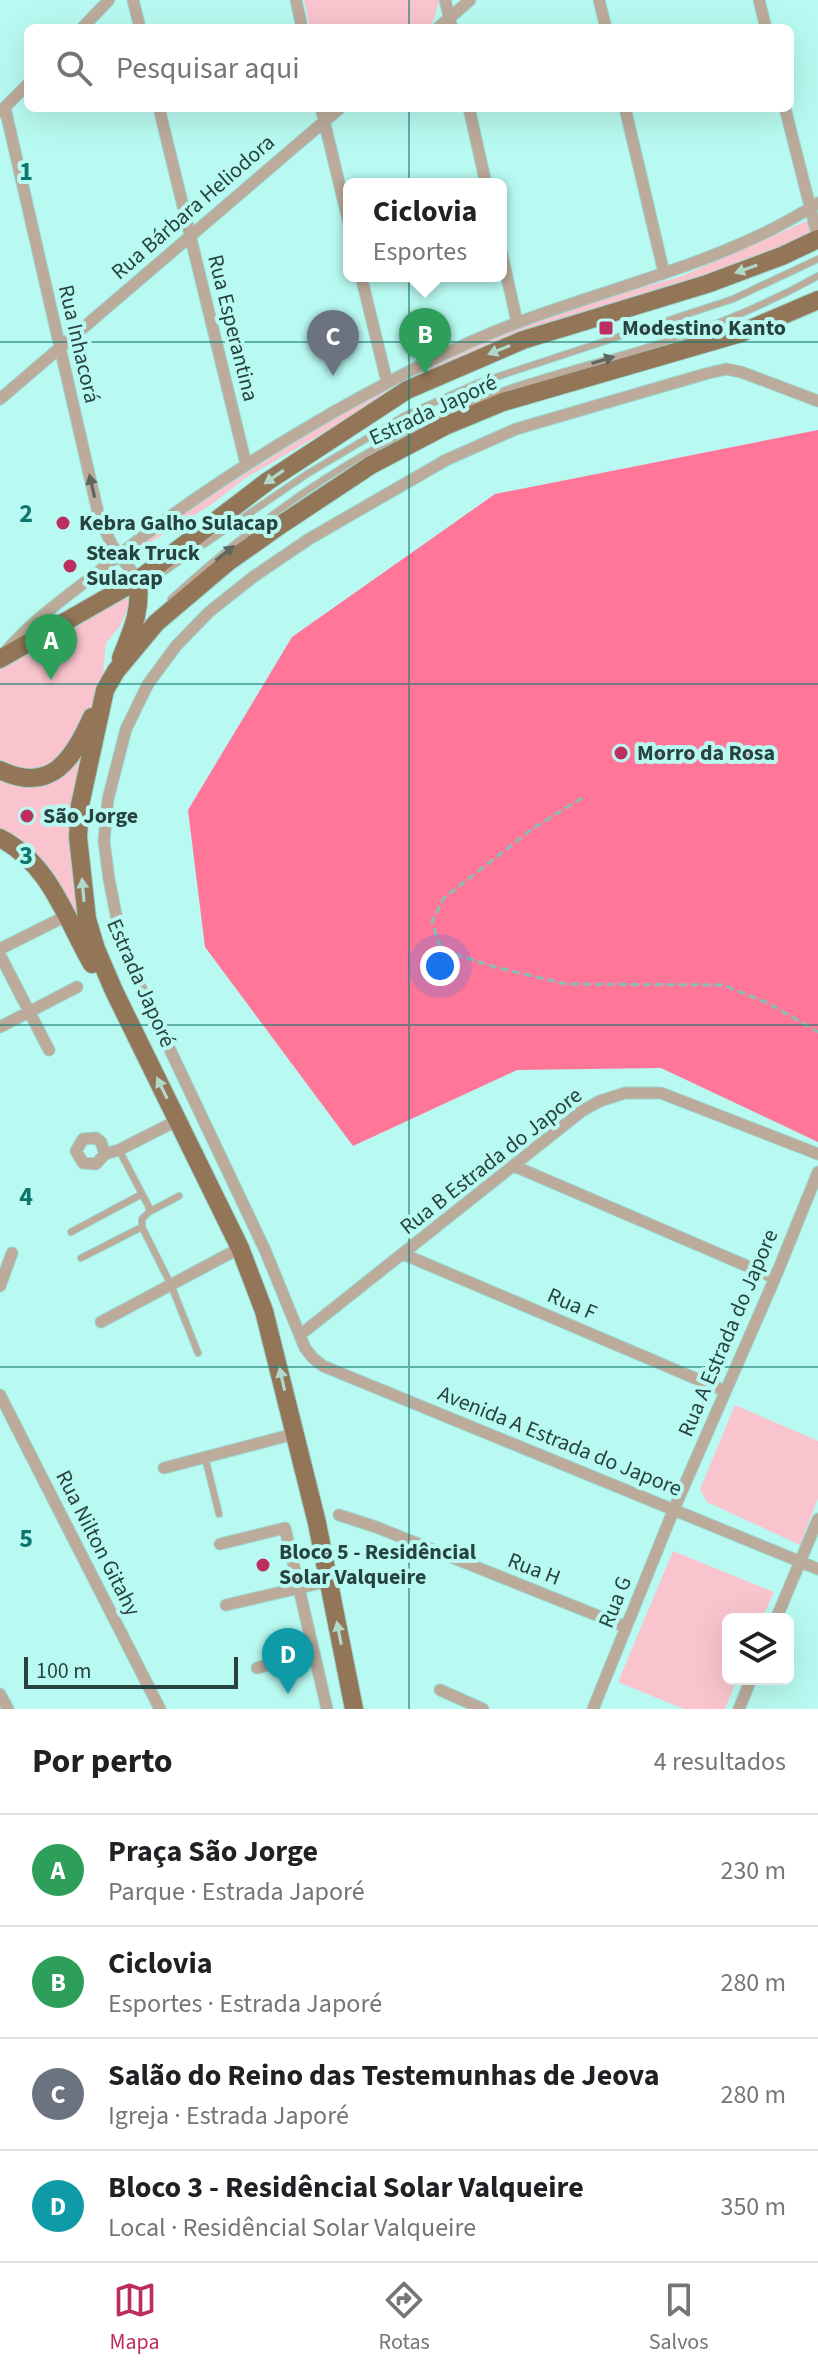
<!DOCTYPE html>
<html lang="pt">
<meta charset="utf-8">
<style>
body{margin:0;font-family:"Source Sans 3",sans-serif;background:#f6f6f6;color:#202124}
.controls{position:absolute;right:24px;bottom:24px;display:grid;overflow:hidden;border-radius:12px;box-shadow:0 8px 32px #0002}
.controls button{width:72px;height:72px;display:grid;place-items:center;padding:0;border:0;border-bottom:2px solid #e0e0e0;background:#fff;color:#202124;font:40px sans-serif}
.scale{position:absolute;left:24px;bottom:20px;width:214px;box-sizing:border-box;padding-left:8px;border:4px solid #28433f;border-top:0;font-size:22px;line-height:28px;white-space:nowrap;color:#28433f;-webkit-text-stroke:6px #b8faf1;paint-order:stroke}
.you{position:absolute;left:440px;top:966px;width:28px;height:28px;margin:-20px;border:6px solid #fff;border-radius:50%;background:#1a73e8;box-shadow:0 0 0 12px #1a73e833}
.badge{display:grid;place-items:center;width:52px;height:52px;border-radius:50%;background:#bc2e5d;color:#fff;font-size:26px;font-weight:700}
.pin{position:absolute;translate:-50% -66px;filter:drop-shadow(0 2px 4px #0008)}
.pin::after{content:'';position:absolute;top:42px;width:28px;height:24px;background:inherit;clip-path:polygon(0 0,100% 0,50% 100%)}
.popup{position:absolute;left:343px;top:178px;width:164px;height:104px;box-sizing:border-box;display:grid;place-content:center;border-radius:12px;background:#fff;filter:drop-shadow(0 2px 6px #0005);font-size:26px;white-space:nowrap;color:#757577}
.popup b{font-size:30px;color:#202124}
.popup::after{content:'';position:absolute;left:50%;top:100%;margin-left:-16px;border:16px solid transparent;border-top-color:#fff}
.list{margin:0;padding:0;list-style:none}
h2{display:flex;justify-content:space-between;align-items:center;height:104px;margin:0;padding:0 32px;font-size:34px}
h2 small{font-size:26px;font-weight:400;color:#757577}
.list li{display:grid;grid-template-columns:52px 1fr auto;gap:24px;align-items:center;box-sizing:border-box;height:112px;padding:0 32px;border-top:2px solid #e0e0e0}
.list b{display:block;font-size:30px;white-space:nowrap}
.list p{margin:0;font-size:26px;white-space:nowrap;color:#757577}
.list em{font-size:26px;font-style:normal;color:#757577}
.icon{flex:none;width:44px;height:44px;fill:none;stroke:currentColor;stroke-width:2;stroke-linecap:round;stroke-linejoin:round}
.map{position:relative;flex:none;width:818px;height:1709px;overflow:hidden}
.search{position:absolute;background:#fff;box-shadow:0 8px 32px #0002;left:24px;right:24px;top:24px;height:88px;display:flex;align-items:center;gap:20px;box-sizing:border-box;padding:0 28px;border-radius:12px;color:#757577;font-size:30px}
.sheet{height:552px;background:#fff}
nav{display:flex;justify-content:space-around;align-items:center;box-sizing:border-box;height:112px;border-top:2px solid #e0e0e0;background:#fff;font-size:22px;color:#757577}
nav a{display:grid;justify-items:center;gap:4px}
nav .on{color:#bc2e5d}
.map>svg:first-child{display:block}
.green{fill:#f9c4ce}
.forest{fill:#ff7699}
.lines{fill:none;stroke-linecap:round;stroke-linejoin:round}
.lane-casing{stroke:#9bd5cd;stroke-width:8}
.street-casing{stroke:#9bd5cd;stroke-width:13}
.primary-casing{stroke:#9bd5cd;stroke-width:20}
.path{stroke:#89beb6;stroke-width:3;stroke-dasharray:8 4;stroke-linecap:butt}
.lane{stroke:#bcab9b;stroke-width:6}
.street{stroke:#bcab9b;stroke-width:11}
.primary{stroke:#937558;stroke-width:18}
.oneway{fill:#afd9cb}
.oneway2{fill:#5c675f}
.grid{fill:none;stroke:#0f766e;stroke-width:2;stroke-opacity:0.55}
.poi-dot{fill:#bc2e5d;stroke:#b8faf1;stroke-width:3}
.labels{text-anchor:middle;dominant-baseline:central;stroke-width:8;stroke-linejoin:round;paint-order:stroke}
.street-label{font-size:22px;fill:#28433f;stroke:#b8faf1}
.poi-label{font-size:22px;font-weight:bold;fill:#28433f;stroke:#b8faf1;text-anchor:start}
.grid-label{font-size:26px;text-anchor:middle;font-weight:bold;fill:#0f766e;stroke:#b8faf1;stroke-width:8;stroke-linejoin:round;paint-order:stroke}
</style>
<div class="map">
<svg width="818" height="1709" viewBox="0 0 818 1709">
<rect width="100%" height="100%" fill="#b8faf1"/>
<path class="green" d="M304,0H438L439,1L434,19L429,28H310Z
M818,216V229L689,287L563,324L342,422L247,477L212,504L140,549L136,543L335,417L448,355L567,309L682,276Z
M129,598V606L120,626L106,643L101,693L87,749L81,928L17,853L0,845V667L75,628L111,605Z
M735,1405L818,1441V1498L800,1545L707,1502L700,1489Z
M673,1551L774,1592L762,1619H728V1679H737L725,1709H684L618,1682Z"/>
<path class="forest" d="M818,430V1142L661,1068L517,1070L353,1146L205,947L188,810L292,637L495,494Z"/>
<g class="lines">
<defs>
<path id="lane" d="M154,576L162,573L307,474L406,415L478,383L733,299L818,259
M171,599C258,519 360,447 470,403C540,375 614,360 685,335C731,319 775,300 818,276
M119,1150L149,1207V1212L142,1219V1227L171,1285L198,1353
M149,1212L179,1196
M71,1232L142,1194
M81,1258L142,1227
M205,1457L219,1514"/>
<path id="street" d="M133,0L140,28
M296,0L302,28
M445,0L452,28
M599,0L606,28
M759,0L766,28
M82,28L109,0
M438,28L470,0
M5,108L99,517L112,545L138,580
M159,108L246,464
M321,108L349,224
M469,108L486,184
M625,108L664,273
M785,108L818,238
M0,112L28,84
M501,250L517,322
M361,276L387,382
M0,399L340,108
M818,401L741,372L726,369L705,374L516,429L446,460L309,539L253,577L209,612L176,646L148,684L126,729L108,799L104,841L109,879L120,935L135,976L265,1250L305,1348L313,1358L323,1366L818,1569
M6,651C33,620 66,597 98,572C173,510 255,457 339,409C396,377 453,347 514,324C616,285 725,263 818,203
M0,949L66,916
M0,955L49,1050
M0,1027L77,987
M105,1154L101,1142L96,1138L83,1139L76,1151L83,1163L96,1164L105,1154L119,1150L178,1120
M514,1166L775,1278
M403,1254L725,1391
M0,1286L12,1253
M101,1322L240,1248
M300,1335L582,1111L600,1101L625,1093H661L818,1154
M0,1395L160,1709
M164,1468L294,1434
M339,1515L376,1527L626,1627
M220,1544L285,1528L327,1709
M226,1605L329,1581
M776,1619L818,1519
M257,1668L314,1652
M440,1690L483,1709
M0,1694L8,1709
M593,1709L674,1509L775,1278L818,1172
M739,1709L751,1679"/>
<path id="primary" d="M121,658C133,628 141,612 138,580
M0,659L138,580L268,481L407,390L523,340L707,284L782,256L818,239
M0,770C52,795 73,758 92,717
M0,838C50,864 65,917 92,964
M354,1709L317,1523L264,1311L240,1248L114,991L96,949L87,919L78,837L80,805L105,690L116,671L156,623L228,562L279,526L371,465L445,426L503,402L741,333L818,300"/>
</defs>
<use href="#lane" class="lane-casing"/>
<use href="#street" class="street-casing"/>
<use href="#primary" class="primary-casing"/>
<path class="path" d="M582,798L532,829L444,898L432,921L437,939L445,951L495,967L566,984L723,985L768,1003L818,1032"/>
<use href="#lane" class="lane"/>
<use href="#street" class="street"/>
<use href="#primary" class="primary"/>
</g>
<defs><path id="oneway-solid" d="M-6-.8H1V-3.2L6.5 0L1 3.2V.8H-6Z" transform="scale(2)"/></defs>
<g class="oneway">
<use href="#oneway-solid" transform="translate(746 269) rotate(160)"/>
<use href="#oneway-solid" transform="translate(499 350) rotate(158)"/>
<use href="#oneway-solid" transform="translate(274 477) rotate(145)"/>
<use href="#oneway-solid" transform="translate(83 890) rotate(-95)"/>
<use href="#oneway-solid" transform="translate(162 1088) rotate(-116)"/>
<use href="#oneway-solid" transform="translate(282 1379) rotate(-103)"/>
<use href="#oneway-solid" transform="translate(339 1633) rotate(-101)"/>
</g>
<g class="oneway2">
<use href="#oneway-solid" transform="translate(603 360) rotate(-17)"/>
<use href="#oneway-solid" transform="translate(92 486) rotate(-103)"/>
<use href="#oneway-solid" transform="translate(225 553) rotate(-38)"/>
</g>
<path class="grid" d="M409,0V28M409,108V1709M0,342H818M0,684H818M0,1025H818M0,1367H818"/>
<g class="poi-dot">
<rect x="598" y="320" width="16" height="16" rx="4"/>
<circle cx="63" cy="523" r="8"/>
<circle cx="70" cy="566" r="8"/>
<circle cx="621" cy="753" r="8"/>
<circle cx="27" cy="816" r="8"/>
<circle cx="263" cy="1565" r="8"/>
</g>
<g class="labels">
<g class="street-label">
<text transform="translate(193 207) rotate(-41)">Rua Bárbara Heliodora</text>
<text transform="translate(233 328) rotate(76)">Rua Esperantina</text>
<text transform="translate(79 344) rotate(77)">Rua Inhacorá</text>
<text transform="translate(433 410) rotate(-25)">Estrada Japoré</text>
<text transform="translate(141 983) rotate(66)">Estrada Japoré</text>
<text transform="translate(491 1161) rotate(-38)">Rua B Estrada do Japore</text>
<text transform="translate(572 1304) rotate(23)">Rua F</text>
<text transform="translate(728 1333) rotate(-67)">Rua A Estrada do Japore</text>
<text transform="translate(560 1441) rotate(22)">Avenida A Estrada do Japore</text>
<text transform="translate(98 1543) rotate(63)">Rua Nilton Gitahy</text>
<text transform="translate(534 1569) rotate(21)">Rua H</text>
<text transform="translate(615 1602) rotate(-68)">Rua G</text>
</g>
<g class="poi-label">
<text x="622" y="328">Modestino Kanto</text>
<text x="79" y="523">Kebra Galho Sulacap</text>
<text x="86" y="553">Steak Truck<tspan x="86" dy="25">Sulacap</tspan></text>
<text x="637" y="753">Morro da Rosa</text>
<text x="43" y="816">São Jorge</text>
<text x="279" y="1552">Bloco 5 - Residêncial<tspan x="279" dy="25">Solar Valqueire</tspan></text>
</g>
</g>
<g class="grid-label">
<text x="26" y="180">1</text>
<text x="26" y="522">2</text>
<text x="26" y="864">3</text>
<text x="26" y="1205">4</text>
<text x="26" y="1547">5</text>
</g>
</svg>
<div class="controls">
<button><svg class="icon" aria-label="layers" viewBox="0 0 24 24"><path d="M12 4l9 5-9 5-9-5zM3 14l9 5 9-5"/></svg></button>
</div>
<div class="scale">100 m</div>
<div class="you"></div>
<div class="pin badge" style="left:51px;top:680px;background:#2e9e5b">A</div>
<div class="pin badge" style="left:425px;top:374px;background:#2e9e5b">B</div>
<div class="popup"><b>Ciclovia</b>Esportes</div>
<div class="pin badge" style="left:333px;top:376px;background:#6b7280">C</div>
<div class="pin badge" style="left:288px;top:1694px;background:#0f9aa8">D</div>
<div class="search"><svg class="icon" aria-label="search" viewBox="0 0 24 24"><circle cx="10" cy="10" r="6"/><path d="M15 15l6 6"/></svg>Pesquisar aqui</div>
</div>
<section class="sheet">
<h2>Por perto<small>4 resultados</small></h2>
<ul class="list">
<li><span class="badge" style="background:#2e9e5b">A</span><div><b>Praça São Jorge</b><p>Parque · Estrada Japoré</p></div><em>230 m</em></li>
<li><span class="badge" style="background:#2e9e5b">B</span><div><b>Ciclovia</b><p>Esportes · Estrada Japoré</p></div><em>280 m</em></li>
<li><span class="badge" style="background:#6b7280">C</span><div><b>Salão do Reino das Testemunhas de Jeova</b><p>Igreja · Estrada Japoré</p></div><em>280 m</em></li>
<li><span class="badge" style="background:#0f9aa8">D</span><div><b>Bloco 3 - Residêncial Solar Valqueire</b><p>Local · Residêncial Solar Valqueire</p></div><em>350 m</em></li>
</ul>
</section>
<nav>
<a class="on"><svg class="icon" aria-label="map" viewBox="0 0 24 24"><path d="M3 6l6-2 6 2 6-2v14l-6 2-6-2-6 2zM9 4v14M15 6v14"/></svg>Mapa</a>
<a><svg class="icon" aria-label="directions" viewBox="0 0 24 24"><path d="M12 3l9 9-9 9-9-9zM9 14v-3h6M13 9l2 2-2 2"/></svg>Rotas</a>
<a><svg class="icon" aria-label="saved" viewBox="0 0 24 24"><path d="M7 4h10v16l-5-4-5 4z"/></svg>Salvos</a>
</nav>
